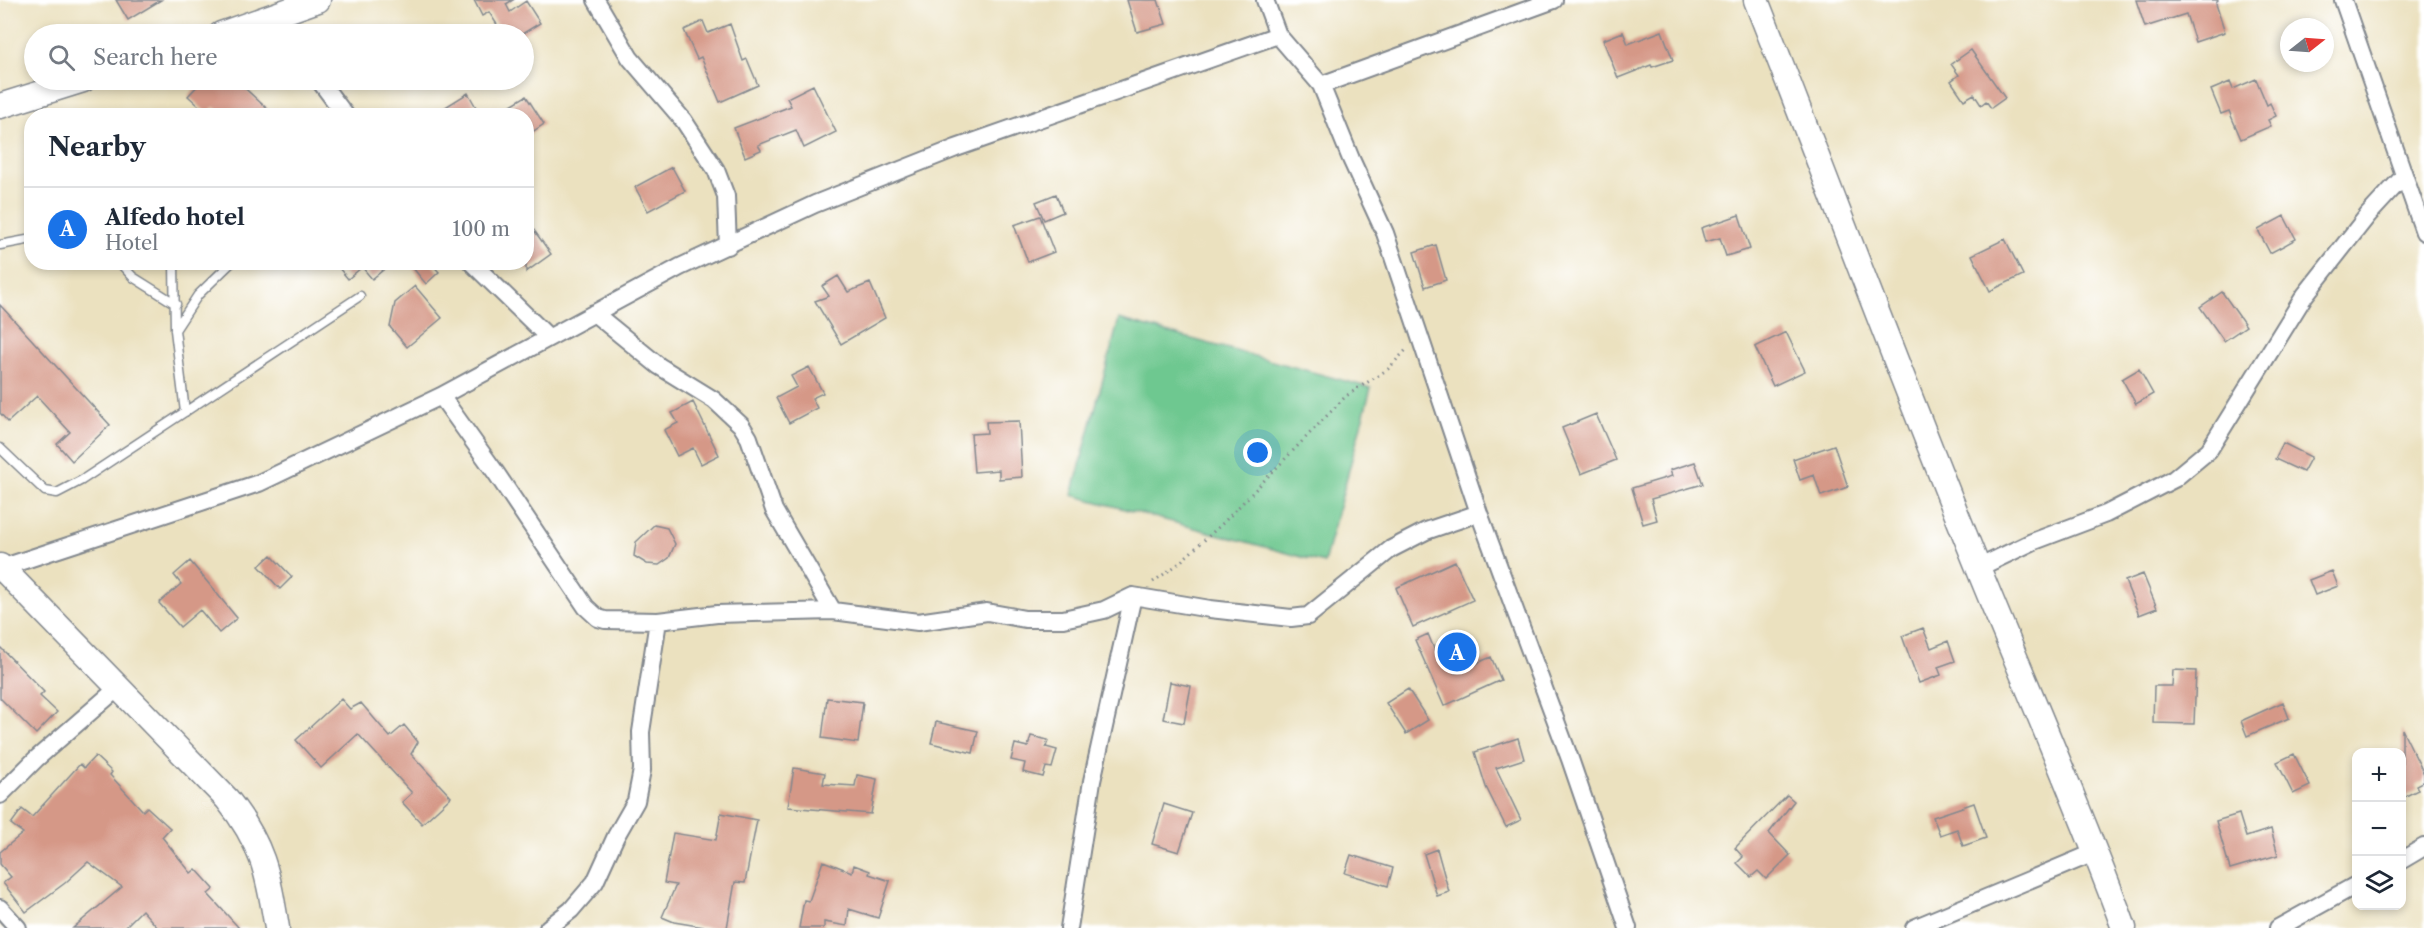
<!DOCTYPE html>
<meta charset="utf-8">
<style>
body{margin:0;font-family:"Libre Caslon Text",serif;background:#f2f2f3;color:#1f2937}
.controls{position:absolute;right:18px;bottom:18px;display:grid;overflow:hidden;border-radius:12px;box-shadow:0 3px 9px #0003}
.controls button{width:54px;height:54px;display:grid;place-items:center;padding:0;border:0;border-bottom:2px solid #e0e1e3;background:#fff;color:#1f2937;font:30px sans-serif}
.compass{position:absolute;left:2280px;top:18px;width:54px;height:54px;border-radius:50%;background:#fff;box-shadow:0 3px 9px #0003;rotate:73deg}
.you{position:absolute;left:1258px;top:453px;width:21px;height:21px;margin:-15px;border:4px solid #fff;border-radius:50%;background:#1a73e8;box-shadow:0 0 0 9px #1a73e833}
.badge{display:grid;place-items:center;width:39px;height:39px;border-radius:50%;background:#1a73e8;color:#fff;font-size:20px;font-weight:700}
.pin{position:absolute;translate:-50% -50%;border:3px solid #fff;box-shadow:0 2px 6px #0006}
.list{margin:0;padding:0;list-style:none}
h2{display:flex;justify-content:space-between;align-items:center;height:78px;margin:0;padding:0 24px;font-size:26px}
h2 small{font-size:20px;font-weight:400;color:#747a83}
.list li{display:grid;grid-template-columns:39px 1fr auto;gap:18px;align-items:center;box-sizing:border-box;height:84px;padding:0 24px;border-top:2px solid #e0e1e3}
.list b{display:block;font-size:22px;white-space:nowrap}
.list p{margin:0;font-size:20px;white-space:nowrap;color:#747a83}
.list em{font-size:20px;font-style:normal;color:#747a83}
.icon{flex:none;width:33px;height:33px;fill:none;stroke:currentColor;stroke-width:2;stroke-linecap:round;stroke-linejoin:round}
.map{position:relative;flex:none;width:2424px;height:928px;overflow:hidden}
.search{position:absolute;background:#fff;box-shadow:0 3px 9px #0003;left:24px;top:24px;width:510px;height:66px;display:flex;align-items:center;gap:15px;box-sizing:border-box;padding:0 21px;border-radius:33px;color:#747a83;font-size:22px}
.panel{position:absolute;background:#fff;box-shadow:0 3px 9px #0003;left:24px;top:108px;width:510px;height:162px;border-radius:24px}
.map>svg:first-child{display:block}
.green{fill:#6ec890;stroke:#447c77;stroke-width:1.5}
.building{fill:#d59887}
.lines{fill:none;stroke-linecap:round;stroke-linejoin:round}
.lane-casing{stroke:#83888e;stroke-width:11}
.street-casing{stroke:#83888e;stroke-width:20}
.secondary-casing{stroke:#83888e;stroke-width:27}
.path{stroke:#83888e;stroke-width:3;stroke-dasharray:1.5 4.5;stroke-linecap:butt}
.lane{stroke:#fff;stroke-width:8}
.street{stroke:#fff;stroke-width:16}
.secondary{stroke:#fff;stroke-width:24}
</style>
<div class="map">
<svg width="2424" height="928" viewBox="0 0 2424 928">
<rect width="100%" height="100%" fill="#fff"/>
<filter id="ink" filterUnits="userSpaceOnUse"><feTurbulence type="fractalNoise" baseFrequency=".0167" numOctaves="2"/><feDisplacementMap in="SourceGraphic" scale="12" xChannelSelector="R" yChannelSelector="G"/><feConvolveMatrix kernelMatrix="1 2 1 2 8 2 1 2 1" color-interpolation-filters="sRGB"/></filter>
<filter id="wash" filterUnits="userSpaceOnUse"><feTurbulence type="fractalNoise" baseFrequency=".008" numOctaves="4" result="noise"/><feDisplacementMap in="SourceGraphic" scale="24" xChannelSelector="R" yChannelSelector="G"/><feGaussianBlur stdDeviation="1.35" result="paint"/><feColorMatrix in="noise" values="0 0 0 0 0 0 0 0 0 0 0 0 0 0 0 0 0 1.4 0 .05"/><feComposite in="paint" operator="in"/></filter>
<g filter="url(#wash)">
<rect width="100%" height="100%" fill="#ebe1bf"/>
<path class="green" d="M1119,319L1371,388L1324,563L1072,495Z"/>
<g id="blocks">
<path class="building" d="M116,0H161L128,20Z
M474,0H513L506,4L510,12L526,1L540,23L522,34H503L489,12L482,16Z
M1127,0H1158L1166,24L1137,32Z
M2136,0H2218L2216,4L2225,32L2195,42L2186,14L2145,27Z
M703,21L708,33L730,24L743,61L747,59L758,85L720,102L701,57L697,59L684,30Z
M1662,31L1673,60L1652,67L1651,65L1618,78L1603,40L1623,32L1628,44Z
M1971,50L2005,98L1991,108L1986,101L1981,105L1974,94L1964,100L1951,81L1959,75L1951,64Z
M2256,79L2267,105L2270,103L2276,116L2268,120L2271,126L2241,139L2229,111L2221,114L2211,90L2230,82L2233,89Z
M203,80H236L275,116H223L214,107L208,114L188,96Z
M813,85L836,132L804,148L796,130L758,145L761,150L745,157L734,128L791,106L787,98Z
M468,93L481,116H431Z
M526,96L544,124L526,136V116H517L511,105Z
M672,167L685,191L648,211L635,187Z
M1056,194L1063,212L1044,220L1036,202Z
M1739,215L1750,249L1726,256L1720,238L1705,242L1701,228Z
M1040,216L1054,252L1028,262L1014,225Z
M2284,216L2296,239L2270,253L2258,230Z
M526,219L551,254L526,272Z
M2005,239L2023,275L1990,291L1972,255Z
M1436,245L1446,280L1425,287L1414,252Z
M334,262H393L372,279L362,267L348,279Z
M408,262H430L439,272L426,284Z
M838,276L848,292L870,283L885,318L841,344L815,301L829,296L822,286Z
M415,286L442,318L407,347L390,327L395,303Z
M2222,292L2246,326L2224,341L2200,307Z
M0,305L110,425L72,461L57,444L70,432L37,396L8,422L0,413Z
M1786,332L1805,371L1773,386L1755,347Z
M809,367L823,393L812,398L817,408L789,423L776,398L797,387L791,376Z
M2139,369L2153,394L2136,404L2122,379Z
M693,402L719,455L701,464L693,448L677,456L664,430L678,423L672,413Z
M1596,414L1616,460L1581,474L1562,428Z
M1019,421L1022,477L999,479V470L974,472L971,434L987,433L986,422Z
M2283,443L2311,457L2303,472L2275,459Z
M1834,445L1848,487L1821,496L1814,475L1800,480L1793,459Z
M1695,462L1703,484L1651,499L1657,520L1643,524L1632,488L1672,476L1670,470Z
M654,525L667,528L675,544L669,558L659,565L647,564L634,556L636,542Z
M271,555L292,577L280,589L259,566Z
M190,561L237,618L219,633L200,610L180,627L159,603L181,584L174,575Z
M1455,561L1473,600L1413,627L1396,588Z
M2332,571L2338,586L2315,595L2309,580Z
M2143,574L2157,608L2139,615L2125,581Z
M1923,628L1931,648L1948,641L1955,661L1938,667L1941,675L1919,683L1902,636Z
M1428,634L1437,656L1446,652L1455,673L1491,657L1501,680L1444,706L1415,640Z
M0,647L44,692L40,696L57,712L36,734L0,698Z
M2173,670L2196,671L2194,724L2153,723L2154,686H2172Z
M1170,682L1191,686L1184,723L1163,719Z
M1408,689L1428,720L1406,734L1386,703Z
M827,698L863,702L858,743L822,738Z
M341,699L350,709L361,703L390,737L404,725L418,742L411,754L451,797L422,824L402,802L412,793L358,734L321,768L296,740Z
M2283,702L2289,718L2247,736L2241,721Z
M936,722L978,731L973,753L931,743Z
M2402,729L2424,774V781L2416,785L2418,790L2402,798Z
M1031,736L1048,740L1046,747L1057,750L1052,768L1046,767L1043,777L1023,772L1025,763L1011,760L1015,744L1028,747Z
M1518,738L1524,759L1496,768L1521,820L1506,827L1486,787L1475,752Z
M2294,754L2310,786L2293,794L2277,762Z
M95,756L112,772L110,775L143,811L147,807L170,828L162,837L191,873L196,869L214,889L208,894L239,928H158L142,910L124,928H73L122,887L88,862L65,883L26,912L3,883L11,877L0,864V852L23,833L11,824L22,809L32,817L80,764L84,768Z
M794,768L825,773L823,784L855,786L857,775L877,779L871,814L788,807Z
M1787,795L1794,801L1769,833L1790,855L1766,879L1758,871L1751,877L1737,863L1743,857L1735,848Z
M1974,803L1986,838L1963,846L1957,829L1940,835L1933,817Z
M1164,804L1192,813L1179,852L1152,844Z
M721,813L757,820L745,883L735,882L727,928H710L674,922L662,917L676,885L664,883L673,833L716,840Z
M2239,814L2246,837L2271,829L2278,855L2230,869L2216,821Z
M1437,849L1449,892L1437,896L1424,854Z
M1351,855L1393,868L1388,886L1345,873Z
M823,861L852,872L854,865L870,871L869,874L890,881L878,918L849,909L847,926L824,922V928H799L804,900L809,901Z"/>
</g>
</g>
<g filter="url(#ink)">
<use href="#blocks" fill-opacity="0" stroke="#83888e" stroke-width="1.5"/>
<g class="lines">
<defs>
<path id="lane" d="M0,245L32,239
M119,262L133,277L176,304
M174,262L175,330L185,412
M175,330L198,295L232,262
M0,448L45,491L57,493L82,480L360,296"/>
<path id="street" d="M596,0L630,58L684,121L716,170L726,196L728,246
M1265,0L1278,35L1321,85L1351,159L1385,233L1479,513L1570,759L1628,928
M2343,0L2424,232
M277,16L289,34
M319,80L346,116
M1321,85L1554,0
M471,262L548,337
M594,313L659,366L714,400L741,425L749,438L774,510L833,611
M441,396L496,473L586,607L598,618L605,620L658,621L717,614L833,611L918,622L987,612L1025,619H1063L1104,610L1133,596
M1,568L259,483L441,396L680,267L815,204L956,148L1278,35
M1978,568L2032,542L2106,514L2174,479L2209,450L2305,295L2368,215L2403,177
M0,795L36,759L119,687
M2402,860L2424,847
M0,908L18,928
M548,928L571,910L595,882L616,836L636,801L642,770L641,732L658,621
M1069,928L1092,781L1133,596L1210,609L1291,618L1308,616L1391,549L1426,531L1479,513
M1914,928L2096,852
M2278,928L2356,885"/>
<path id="secondary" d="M1756,0C1830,188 1901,378 1977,565C2026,686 2079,805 2124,928
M221,34L318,0
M0,106L83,80
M0,566L227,799C263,844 268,873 277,928"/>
</defs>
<use href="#lane" class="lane-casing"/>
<use href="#street" class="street-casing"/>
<use href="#secondary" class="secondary-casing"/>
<path class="path" d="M1153,582L1178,564L1223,523L1346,396L1388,369L1406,350"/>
<use href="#lane" class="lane"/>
<use href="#street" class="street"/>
<use href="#secondary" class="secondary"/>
</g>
</g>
</svg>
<div class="controls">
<button>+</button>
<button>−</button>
<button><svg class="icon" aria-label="layers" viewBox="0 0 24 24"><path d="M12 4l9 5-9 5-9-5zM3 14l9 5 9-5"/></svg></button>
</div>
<svg class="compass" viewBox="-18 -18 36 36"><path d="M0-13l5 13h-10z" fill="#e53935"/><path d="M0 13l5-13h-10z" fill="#747a83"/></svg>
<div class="you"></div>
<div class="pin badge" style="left:1457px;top:652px">A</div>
<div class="search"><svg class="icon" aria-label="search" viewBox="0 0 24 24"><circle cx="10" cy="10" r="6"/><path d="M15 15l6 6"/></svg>Search here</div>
<section class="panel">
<h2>Nearby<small></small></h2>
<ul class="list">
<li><span class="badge">A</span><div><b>Alfedo hotel</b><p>Hotel</p></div><em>100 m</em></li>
</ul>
</section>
</div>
